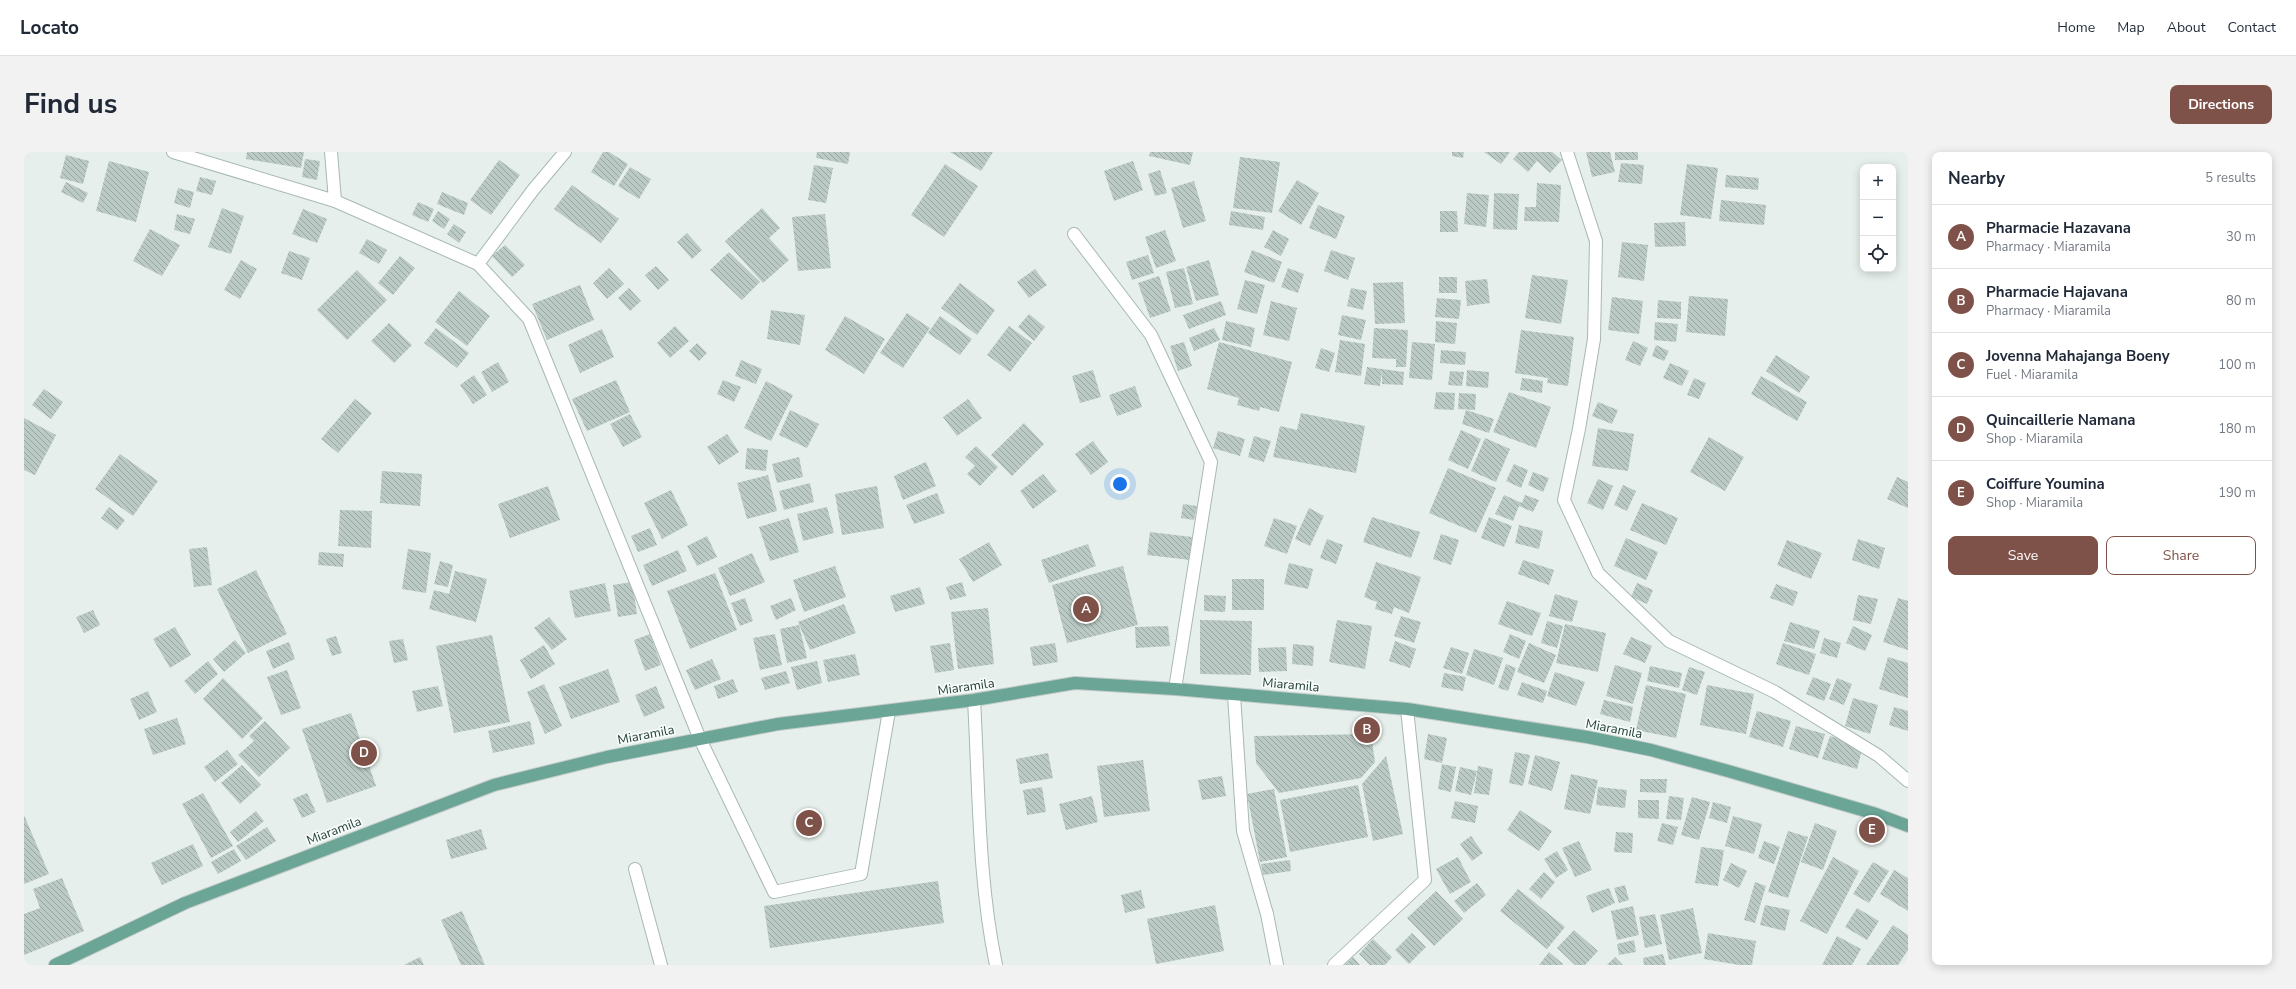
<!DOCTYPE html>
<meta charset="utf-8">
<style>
body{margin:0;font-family:"Nunito Sans",sans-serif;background:#f2f2f3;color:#1f2937}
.controls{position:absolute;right:12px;top:12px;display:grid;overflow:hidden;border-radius:8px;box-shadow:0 2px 10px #0003}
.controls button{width:36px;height:36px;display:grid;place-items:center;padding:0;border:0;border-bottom:1px solid #e0e1e3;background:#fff;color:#1f2937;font:20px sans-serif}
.you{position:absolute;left:1096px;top:332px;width:14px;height:14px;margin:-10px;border:3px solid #fff;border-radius:50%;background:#1a73e8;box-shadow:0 0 0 6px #1a73e833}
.badge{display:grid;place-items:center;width:26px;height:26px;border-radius:50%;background:#7f5249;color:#fff;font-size:13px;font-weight:700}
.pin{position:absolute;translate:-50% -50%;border:2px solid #fff;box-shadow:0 1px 4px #0006}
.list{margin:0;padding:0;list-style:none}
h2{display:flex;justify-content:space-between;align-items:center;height:52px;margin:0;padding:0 16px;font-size:17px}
h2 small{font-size:13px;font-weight:400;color:#747a83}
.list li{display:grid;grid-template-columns:26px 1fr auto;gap:12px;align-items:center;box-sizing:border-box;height:64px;padding:0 16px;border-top:1px solid #e0e1e3}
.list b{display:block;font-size:15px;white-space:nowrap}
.list p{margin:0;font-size:13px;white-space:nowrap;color:#747a83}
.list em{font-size:13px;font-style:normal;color:#747a83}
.actions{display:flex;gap:8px;padding:12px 16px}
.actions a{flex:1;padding:9px 0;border:1px solid #7f5249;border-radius:8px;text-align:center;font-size:14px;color:#7f5249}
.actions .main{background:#7f5249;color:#fff}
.icon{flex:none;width:22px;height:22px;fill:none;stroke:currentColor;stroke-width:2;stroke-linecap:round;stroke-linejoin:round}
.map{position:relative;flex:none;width:1884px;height:813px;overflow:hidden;border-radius:8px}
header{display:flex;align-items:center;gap:24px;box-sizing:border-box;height:56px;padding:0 20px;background:#fff;border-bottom:1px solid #e0e1e3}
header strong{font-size:19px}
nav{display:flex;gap:22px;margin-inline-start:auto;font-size:14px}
.intro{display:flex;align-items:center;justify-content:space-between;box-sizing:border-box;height:96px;padding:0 24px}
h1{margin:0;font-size:28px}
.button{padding:10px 18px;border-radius:8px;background:#7f5249;color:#fff;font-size:14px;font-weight:700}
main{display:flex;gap:24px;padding:0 24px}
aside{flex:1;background:#fff;border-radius:8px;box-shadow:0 2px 10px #0003}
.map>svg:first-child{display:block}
.building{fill:url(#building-back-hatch)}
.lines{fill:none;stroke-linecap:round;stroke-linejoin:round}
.lane-casing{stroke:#a8b8b2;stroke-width:14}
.street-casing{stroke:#a8b8b2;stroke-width:14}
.primary-casing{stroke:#c2cac8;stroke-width:14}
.lane{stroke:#fff;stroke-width:12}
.street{stroke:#fff;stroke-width:12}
.primary{stroke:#6aa596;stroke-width:12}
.labels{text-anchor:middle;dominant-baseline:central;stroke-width:3.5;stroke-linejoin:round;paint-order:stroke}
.street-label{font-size:13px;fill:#24423a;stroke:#f7fbf9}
</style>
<header>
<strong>Locato</strong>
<nav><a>Home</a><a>Map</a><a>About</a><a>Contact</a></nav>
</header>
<div class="intro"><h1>Find us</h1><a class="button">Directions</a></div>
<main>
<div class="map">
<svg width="1884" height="813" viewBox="0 0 1884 813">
<defs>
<pattern id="building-back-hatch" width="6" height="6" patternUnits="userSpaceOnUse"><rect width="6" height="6" fill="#bbcac4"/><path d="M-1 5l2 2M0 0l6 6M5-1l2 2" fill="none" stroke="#98a6a0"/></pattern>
</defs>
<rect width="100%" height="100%" fill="#e6efeb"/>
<path class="building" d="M223,0H280L277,16L222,7Z
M579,0H585L604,12L590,34L567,20Z
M793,0H826L824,12L792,6Z
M926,0H969L957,19Z
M1126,0H1169L1166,13L1125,4Z
M1428,0H1440L1439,6L1428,4Z
M1460,0H1486L1477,12Z
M1495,0H1528L1538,8L1526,21L1513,9L1504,20L1489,7Z
M1562,0H1586L1591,20L1568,25Z
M1591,0H1614V8H1591Z
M42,3L65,9L59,32L36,26Z
M1216,5L1256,10L1248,61L1209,56Z
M281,7L296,9L293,28L278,25Z
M475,8L496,23L467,63L446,48Z
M85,9L125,20L112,70L72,59Z
M1109,9L1119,38L1090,49L1080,19Z
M1597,11L1620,13L1618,32L1594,30Z
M921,12L954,34L920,85L887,63Z
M1663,12L1694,16L1687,67L1656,63Z
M790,13L809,16L802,51L784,48Z
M606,15L627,27L615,47L594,34Z
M1136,18L1143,41L1131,44L1124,22Z
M1702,23L1735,26L1734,38L1701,35Z
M176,25L192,29L188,43L172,39Z
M1273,28L1295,41L1277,73L1254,59Z
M1170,29L1182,69L1159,76L1147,36Z
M42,30L64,41L59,51L37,40Z
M1513,31L1537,33L1535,70L1500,69L1501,55H1512Z
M548,33L595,67L577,91L530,57Z
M154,36L170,40L166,56L150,51Z
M418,40L444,51L440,63L413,52Z
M1443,41L1465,43L1462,75L1440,72Z
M1470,41L1495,42L1493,78L1469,77Z
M1697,48L1742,53L1740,73L1695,69Z
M394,50L410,57L404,70L388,63Z
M1294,53L1321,64L1312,87L1285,76Z
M198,56L220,64L207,102L184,95Z
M738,56L756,76L745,86L765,108L739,131L701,89Z
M279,57L303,67L293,91L268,82Z
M414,59L426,67L420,77L408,69Z
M1207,59L1241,65L1239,78L1205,73Z
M1416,59H1433L1434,80H1416Z
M153,62L171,67L166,82L150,78Z
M801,62L807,116L774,119L768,65Z
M1661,70L1662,94L1631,95L1630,71Z
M430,72L442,80L435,91L423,82Z
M126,77L156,93L138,124L109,109Z
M1141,78L1152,109L1132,116L1121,85Z
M1249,78L1265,87L1257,104L1240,95Z
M663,81L678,98L668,107L653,90Z
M343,87L363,98L355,112L335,101Z
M1598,90L1624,93L1620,129L1594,125Z
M481,93L501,113L488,125L468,104Z
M1228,98L1258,110L1250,131L1220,120Z
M1307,98L1331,106L1324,128L1300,119Z
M265,99L286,106L278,128L257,121Z
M705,100L736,130L718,148L686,118Z
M1124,103L1130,121L1108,128L1102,110Z
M376,104L391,116L369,143L354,131Z
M217,108L233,117L216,147L200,138Z
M1185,108L1195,143L1172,149L1162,115Z
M632,114L645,128L634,138L621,123Z
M585,116L600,132L583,147L569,131Z
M1160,116L1169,152L1151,156L1142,120Z
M1264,116L1280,122L1274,141L1257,135Z
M1011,117L1023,133L1005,146L993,130Z
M333,118L363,148L323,188L293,158Z
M1508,123L1544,128L1537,172L1501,166Z
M1135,124L1147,159L1126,166L1114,131Z
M1415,125H1433V141H1415Z
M1463,127L1466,151L1443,154L1441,129Z
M1221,128L1241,133L1233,162L1213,157Z
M1379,130L1381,171L1351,172L1349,131Z
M936,131L971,158L953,183L917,156Z
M556,133L570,168L523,188L508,152Z
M605,136L617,149L606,159L594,146Z
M1327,136L1343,139L1339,158L1323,154Z
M435,139L466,164L443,194L411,170Z
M1665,144L1704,147L1701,184L1662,180Z
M1588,145L1619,149L1615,182L1584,178Z
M1413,146L1437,148L1435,167L1411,165Z
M1634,148L1657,150V167L1633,166Z
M1197,149L1202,163L1165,177L1159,163Z
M1247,149L1273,156L1265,189L1239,183Z
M747,158L781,163L776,193L743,187Z
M883,161L906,176L879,216L856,201Z
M1005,162L1021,175L1010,189L994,175Z
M1318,163L1342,168L1337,188L1314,183Z
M821,164L861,187L840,222L801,198Z
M916,164L948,187L936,203L904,181Z
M1202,169L1231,176L1227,195L1198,188Z
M1412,169L1433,171L1431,192L1411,190Z
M1631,170L1654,172L1652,190L1630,188Z
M365,171L388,193L370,211L347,189Z
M651,174L665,189L646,206L633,191Z
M985,174L1008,191L986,220L963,203Z
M412,176L445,201L433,216L400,191Z
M1190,176L1196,188L1170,199L1165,186Z
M1350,176L1384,178L1382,215H1372V207L1348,206Z
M578,177L590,205L556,221L544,193Z
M1497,178L1550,185L1544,234L1523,231L1524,226L1491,221Z
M1316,188L1341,192L1337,224L1311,220Z
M1609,189L1624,196L1616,214L1601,208Z
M1160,190L1168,214L1154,219L1146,194Z
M1195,190L1268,210L1255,260L1236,255L1235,259L1213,253L1215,246L1183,237Z
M1388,190L1411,192L1408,228L1385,226Z
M673,191L683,201L675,209L665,199Z
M1632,193L1645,199L1640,209L1628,204Z
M1297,196L1311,201L1305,220L1291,216Z
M1417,198L1442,200L1441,213L1416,211Z
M1752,203L1786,225L1775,241L1742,219Z
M717,208L738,217L732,232L711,224Z
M474,210L485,230L468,240L457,220Z
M1646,211L1665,219L1658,234L1639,226Z
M1343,215L1380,220L1379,233L1358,232V219L1356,234L1340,232Z
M1069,218L1077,245L1056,251L1048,224Z
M1443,218L1465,220L1464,236L1442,234Z
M1426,219L1440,220L1438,234L1424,233Z
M450,223L463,243L449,252L436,233Z
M1737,224L1783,250L1773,269L1727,242Z
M1498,226L1519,229L1518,241L1496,238Z
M1670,226L1682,231L1675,247L1663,243Z
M592,228L606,260L563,279L548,247Z
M699,228L717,235L710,250L693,242Z
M742,229L769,243L747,289L720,276Z
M1111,234L1118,255L1093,264L1085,243Z
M20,237L39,250L27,267L8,253Z
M1412,240L1431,241L1430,258L1410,257Z
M1485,240L1527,255L1512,296L1469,280Z
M1435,241L1452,242L1451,258L1434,257Z
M331,247L348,261L314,301L297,287Z
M944,247L958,266L933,284L919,265Z
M1574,250L1594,258L1588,272L1568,264Z
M766,258L795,272L783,296L755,283Z
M1442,258L1470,267L1465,281L1438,272Z
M1277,261L1341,274L1332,321L1249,305L1256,274L1273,278Z
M606,262L618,285L599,295L586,272Z
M0,266L32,283L11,323L0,318Z
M1000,271L1020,292L988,324L967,303Z
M1574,276L1610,282L1604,319L1568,314Z
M1437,278L1457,287L1444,317L1424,308Z
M1194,279L1221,287L1216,304L1189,296Z
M703,282L715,300L695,313L683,295Z
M1230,284L1247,289L1240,310L1224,305Z
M1685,285L1720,305L1701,339L1666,320Z
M1461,286L1486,297L1472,330L1447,319Z
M1069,289L1084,310L1067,323L1051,302Z
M952,294L974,315L956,334L943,322L951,314L941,305Z
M723,296L744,298L742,319L721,317Z
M96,302L134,329L109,364L71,337Z
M775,305L779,325L753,331L748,312Z
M902,310L912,334L879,348L870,324Z
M1490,312L1504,318L1497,336L1482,329Z
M1424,316L1472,336L1452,381L1405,361Z
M358,319L398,322L396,354L356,351Z
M1509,320L1525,326L1519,340L1504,333Z
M1019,322L1033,339L1009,357L996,339Z
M744,323L753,359L723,367L713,331Z
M1873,325L1884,330V356L1863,347Z
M1574,327L1589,334L1579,358L1563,351Z
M786,331L790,350L760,358L755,339Z
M1599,333L1612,339L1603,359L1590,353Z
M524,334L536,368L486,386L474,352Z
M853,334L860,376L818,383L811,342Z
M647,338L664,373L638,387L620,351Z
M913,341L921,361L890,372L882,353Z
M1480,343L1498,351L1501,343L1515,348L1509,360L1495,354L1489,369L1471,362Z
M1618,351L1654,366L1642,393L1606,378Z
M1159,352L1173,354L1170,368L1157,366Z
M85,355L101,368L93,378L77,366Z
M803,355L810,381L779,389L773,362Z
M1285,356L1300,364L1286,394L1271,387Z
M316,358L348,359L347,396L314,394Z
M1348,365L1396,380L1387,406L1339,390Z
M1465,365L1488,374L1480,395L1457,386Z
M765,366L775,400L746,409L735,375Z
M1250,366L1273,374L1263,402L1240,394Z
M1495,373L1519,379L1515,397L1491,391Z
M626,376L633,393L614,400L607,384Z
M1126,380L1168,385L1166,408L1123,403Z
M1417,382L1435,388L1427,413L1409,407Z
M683,384L693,405L673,414L663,394Z
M1602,386L1634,400L1622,428L1590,414Z
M1303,387L1319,393L1312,412L1296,406Z
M1834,387L1861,396L1855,417L1828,408Z
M1763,388L1798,401L1787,427L1753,413Z
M965,390L978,413L949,430L935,407Z
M1064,392L1072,414L1025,431L1017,408Z
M183,395L188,433L170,435L165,397Z
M384,397L407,401L402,441L378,437Z
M654,398L663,419L628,434L619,413Z
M295,400L320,402L319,415L294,413Z
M728,401L741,430L706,444L694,416Z
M1499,408L1530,418L1525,433L1494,422Z
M416,409L429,413L424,435L410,432Z
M1352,410L1397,425L1385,461L1370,455L1368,462L1351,457L1353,450L1340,445Z
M1265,411L1289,417L1284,437L1260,432Z
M811,414L822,445L780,460L769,428Z
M1099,414L1114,473L1043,491L1028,433Z
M232,418L263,482L224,501L193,437Z
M431,419L463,427L452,470L405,457L410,438L425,442Z
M691,421L713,478L666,497L643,439Z
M1208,427H1240V458H1208Z
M608,430L613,462L594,465L589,433Z
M938,430L942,444L926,448L922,435Z
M581,431L587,459L551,466L545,439Z
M1613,431L1629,438L1623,452L1607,445Z
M1752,432L1774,440L1769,454L1746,446Z
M896,435L901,452L871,460L866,444Z
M1531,442L1554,449L1548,470L1525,464Z
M1180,443L1202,444L1201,460L1180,459Z
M1834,443L1854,447L1847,472L1829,468Z
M721,446L729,469L716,474L707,451Z
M767,446L772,458L752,468L746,454Z
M1874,446L1884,449V498L1859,490Z
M1483,449L1517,461L1508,484L1474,472Z
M820,452L832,481L786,498L774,470Z
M964,456L970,512L934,517L927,460Z
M69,458L76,473L60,481L52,465Z
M1377,464L1397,470L1390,491L1370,484Z
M525,465L543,487L528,498L510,476Z
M1176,468L1228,469L1227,523L1176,522Z
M1313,468L1348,474L1341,517L1305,510Z
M1523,469L1539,474L1533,496L1517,491Z
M1766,470L1796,479L1790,497L1760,489Z
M1541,472L1582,481L1574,520L1532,511Z
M775,473L783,506L763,511L756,477Z
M1144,474L1146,494L1112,496L1111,475Z
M1829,474L1848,483L1841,499L1822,491Z
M151,475L167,503L146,516L129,487Z
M626,482L637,513L621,519L610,488Z
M751,482L758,513L736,518L729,486Z
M1486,482L1502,489L1495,507L1479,500Z
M468,483L486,570L430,581L412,494Z
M312,484L318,501L308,504L302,487Z
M1607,485L1628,494L1621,511L1599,502Z
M1800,486L1817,491L1813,506L1796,501Z
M379,487L384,508L370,511L365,489Z
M211,488L222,501L200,520L189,507Z
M1371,489L1392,497L1386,516L1365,509Z
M265,490L271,507L249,517L242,499Z
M926,491L930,518L911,521L906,494Z
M1031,491L1034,510L1009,514L1006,495Z
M1505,491L1532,503L1520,531L1493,520Z
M1759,491L1792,502L1785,523L1752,512Z
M1269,492L1290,494L1289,514L1268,512Z
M520,493L531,512L507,527L496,508Z
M1262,495L1263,519L1235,520L1234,496Z
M1427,495L1445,501L1438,522L1419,516Z
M1450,497L1479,506L1470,533L1442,523Z
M831,502L836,523L804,530L799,508Z
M1864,505L1884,511V546L1855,537Z
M688,507L697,527L671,538L662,518Z
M184,509L194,522L171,542L160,529Z
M793,509L798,531L773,538L767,515Z
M1482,512L1492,516L1484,539L1474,536Z
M1591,513L1618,521L1609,552L1582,544Z
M1626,514L1658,521L1655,536L1623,529Z
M1665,515L1681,520L1673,543L1658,538Z
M584,517L596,550L547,567L535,535Z
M263,518L277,556L257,563L243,525Z
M762,519L766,531L741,538L737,526Z
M1531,520L1561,530L1552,554L1523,544Z
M1420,521L1442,525L1439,539L1417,535Z
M1789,525L1807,532L1800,549L1782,542Z
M199,526L239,566L218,587L179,547Z
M1813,526L1828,532L1820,553L1805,547Z
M709,527L714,540L694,547L690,534Z
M1498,530L1523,539L1519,551L1493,543Z
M520,532L538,574L521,582L503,540Z
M1622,533L1662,542L1652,586L1612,578Z
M1683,533L1730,542L1722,582L1676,573Z
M414,534L419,554L393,560L388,539Z
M632,534L641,556L620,565L611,543Z
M124,539L133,560L115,568L106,547Z
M1829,546L1854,553L1846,582L1821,574Z
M1580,548L1609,555L1606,570L1576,562Z
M1870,555L1884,559V579L1865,573Z
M1733,559L1767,569L1759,595L1725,585Z
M327,561L352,634L303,651L278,577Z
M153,566L162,592L129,603L120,577Z
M241,569L266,596L235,625L214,603L230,589L225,584Z
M506,569L511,592L469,601L464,579Z
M1772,574L1801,582L1794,606L1765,597Z
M1347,582L1351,610L1337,626L1255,641L1232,611L1230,584Z
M1404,582L1423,586L1418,611L1400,607Z
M1806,584L1839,594L1833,617L1798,607Z
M203,598L214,612L191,630L180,615Z
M1491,600L1506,603L1499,634L1485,631Z
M1024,601L1029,626L996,632L992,607Z
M1511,603L1536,610L1528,639L1504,632Z
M1362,604L1379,682L1349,689L1338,632Z
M1119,608L1126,659L1080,665L1073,614Z
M1418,612L1432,615L1427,640L1414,637Z
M218,613L237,633L216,652L197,631Z
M1454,614L1469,617L1465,643L1450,641Z
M1436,615L1453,619L1447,643L1431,639Z
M1547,622L1574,628L1566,662L1540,657Z
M1198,624L1202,644L1178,648L1174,628Z
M1616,627H1643L1642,641L1616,640Z
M1334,633L1344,685L1266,700L1256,648Z
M1018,635L1022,660L1003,663L999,638Z
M1574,635L1603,638L1601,656L1572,653Z
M1250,637L1263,705L1236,710L1223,642Z
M179,641L209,694L187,706L158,652Z
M283,641L292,660L278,666L269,647Z
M1068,644L1074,670L1042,678L1035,652Z
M1645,644L1660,646L1657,668L1642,667Z
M1668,645L1686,650L1675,688L1657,683Z
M1614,648H1635V667L1614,666Z
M1431,649L1454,654L1451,671L1427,666Z
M1689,650L1707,655L1703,671L1685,666Z
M1496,658L1528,679L1515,699L1483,678Z
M232,659L240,669L214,690L206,680Z
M0,663L25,722L0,732Z
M1709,664L1738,672L1730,702L1701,694Z
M1638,671L1654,675L1649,693L1633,689Z
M1791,671L1813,679L1799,718L1777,710Z
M243,675L252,689L222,708L212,694Z
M457,677L463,697L427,707L422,688Z
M1764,679L1784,685L1764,746L1744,740Z
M1592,680L1609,681L1608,701L1590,700Z
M1447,684L1459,701L1448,709L1436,692Z
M1555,689L1568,718L1551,725L1538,696Z
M1740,689L1756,695L1750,712L1734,706Z
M169,692L179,714L138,733L127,711Z
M1677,695L1700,698L1694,734L1671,731Z
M210,697L217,709L194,722L187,710Z
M1533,699L1544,718L1532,726L1520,707Z
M1434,705L1447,730L1426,742L1412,717Z
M1809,705L1835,719L1803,782L1776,769Z
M1266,708L1267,719L1239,723L1237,712Z
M1849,710L1865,719L1845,751L1829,742Z
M1707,711L1723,719L1715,736L1699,728Z
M1870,718L1884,726V759L1856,742Z
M1520,720L1531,730L1517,747L1505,737Z
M38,726L60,779L0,803V762L16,756L9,737Z
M914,729L920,771L746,796L740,754Z
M1731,730L1742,734L1731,771L1720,768Z
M1453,731L1462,743L1440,761L1430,749Z
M1601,733L1605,748L1595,751L1590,736Z
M1585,736L1591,751L1568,761L1562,744Z
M1494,737L1541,775L1523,797L1476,759Z
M1117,738L1121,756L1101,761L1097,743Z
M1412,739L1439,767L1410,794L1383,766Z
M1191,753L1200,799L1132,812L1123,767Z
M1741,753L1766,758L1761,779L1736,773Z
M1609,754L1615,783L1593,788L1587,759Z
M1669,756L1678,801L1645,808L1636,763Z
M1833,756L1855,769L1843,788L1821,775Z
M438,759L461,813H437L417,768Z
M1631,762L1638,792L1621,796L1615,765Z
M1869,773L1884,783V798L1874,813H1842Z
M1550,778L1574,799L1561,813H1551L1533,796Z
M1388,781L1402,795L1385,812L1371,798Z
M1684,781L1732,789L1728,813H1715L1680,807Z
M1813,784L1837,797L1828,813H1798Z
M1349,787L1368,805L1361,813H1346L1335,802Z
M1610,788L1612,800L1595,803L1593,792Z
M1525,800L1539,812L1538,813H1515Z
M1639,802L1642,813H1620L1619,806Z
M396,805L400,813H380Z
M1329,805L1336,813H1321Z
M1591,805L1599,813H1583Z"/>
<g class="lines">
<defs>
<path id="lane" d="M1210,543L1219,679L1243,762L1253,813
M950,548C955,636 954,727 972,813
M676,587L750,740L837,722L865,559
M611,717L637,813"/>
<path id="street" d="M149,0L311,49L454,112L505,167L676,587
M307,0L311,49
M1543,0L1572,89L1570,187L1555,277L1540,348L1574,421L1645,489L1751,540L1855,604L1884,629
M1050,82L1127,183L1187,310L1151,537
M454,112L509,38L541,0
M1310,813L1401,728L1383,557"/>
<path id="primary" d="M31,813L161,751L470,633L583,605L754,572L950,548L1051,531L1151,537L1383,557L1563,585L1627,598L1704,619L1852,662L1884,674"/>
</defs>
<use href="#lane" class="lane-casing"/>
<use href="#street" class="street-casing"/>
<use href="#primary" class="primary-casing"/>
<use href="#lane" class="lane"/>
<use href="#street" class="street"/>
<use href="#primary" class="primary"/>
</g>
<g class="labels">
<g class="street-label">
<text transform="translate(1267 533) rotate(5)">Miaramila</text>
<text transform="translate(942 535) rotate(-8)">Miaramila</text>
<text transform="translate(1590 577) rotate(11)">Miaramila</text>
<text transform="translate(622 583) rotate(-11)">Miaramila</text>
<text transform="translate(310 679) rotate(-21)">Miaramila</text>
</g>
</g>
</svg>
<div class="controls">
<button>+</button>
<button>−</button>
<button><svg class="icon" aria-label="locate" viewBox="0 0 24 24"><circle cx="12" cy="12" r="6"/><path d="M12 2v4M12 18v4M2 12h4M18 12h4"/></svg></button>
</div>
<div class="you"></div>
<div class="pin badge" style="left:1062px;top:457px">A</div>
<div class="pin badge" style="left:1343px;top:578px">B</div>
<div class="pin badge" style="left:785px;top:671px">C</div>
<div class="pin badge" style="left:340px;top:601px">D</div>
<div class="pin badge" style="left:1848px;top:678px">E</div>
</div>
<aside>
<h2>Nearby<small>5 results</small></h2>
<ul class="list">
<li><span class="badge">A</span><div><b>Pharmacie Hazavana</b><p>Pharmacy · Miaramila</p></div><em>30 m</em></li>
<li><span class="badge">B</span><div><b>Pharmacie Hajavana</b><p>Pharmacy · Miaramila</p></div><em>80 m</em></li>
<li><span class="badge">C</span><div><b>Jovenna Mahajanga Boeny</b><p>Fuel · Miaramila</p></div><em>100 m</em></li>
<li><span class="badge">D</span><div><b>Quincaillerie Namana</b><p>Shop · Miaramila</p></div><em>180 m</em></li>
<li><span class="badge">E</span><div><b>Coiffure Youmina</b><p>Shop · Miaramila</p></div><em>190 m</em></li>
</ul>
<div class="actions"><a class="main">Save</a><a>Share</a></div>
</aside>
</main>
